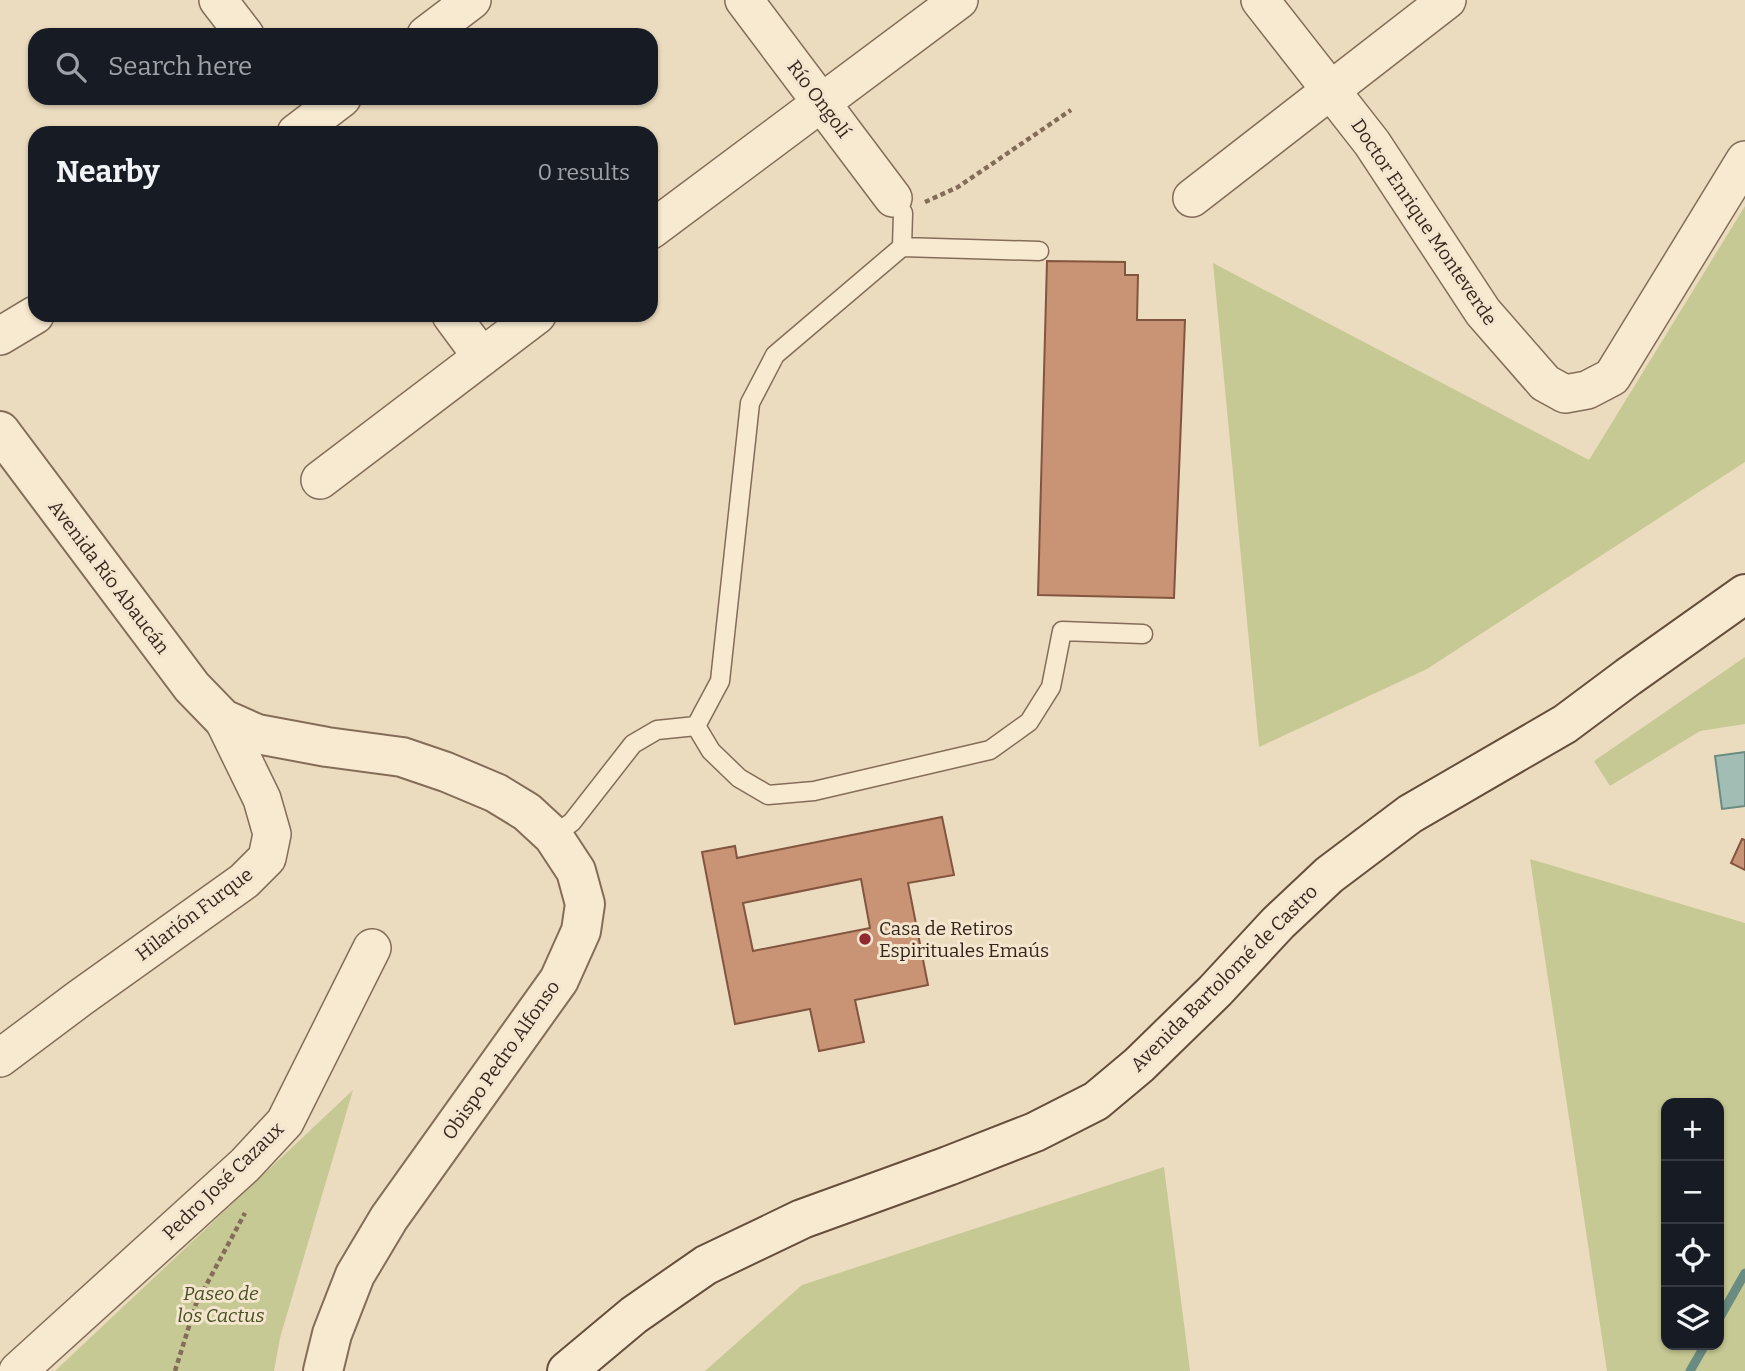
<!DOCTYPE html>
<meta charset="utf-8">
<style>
body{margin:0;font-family:Bitter,serif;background:#20242c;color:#f1f3f6}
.controls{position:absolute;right:21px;bottom:21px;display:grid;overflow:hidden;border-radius:14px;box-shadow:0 2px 5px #0004}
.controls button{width:63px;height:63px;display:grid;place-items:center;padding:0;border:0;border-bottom:2px solid #363941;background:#171b24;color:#f1f3f6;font:35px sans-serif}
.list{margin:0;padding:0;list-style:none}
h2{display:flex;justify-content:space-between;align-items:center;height:91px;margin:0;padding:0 28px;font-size:30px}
h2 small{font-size:23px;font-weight:400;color:#9ea1a6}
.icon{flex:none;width:38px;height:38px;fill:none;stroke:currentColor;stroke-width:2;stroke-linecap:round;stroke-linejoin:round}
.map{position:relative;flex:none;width:1745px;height:1371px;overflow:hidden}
.search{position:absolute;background:#171b24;box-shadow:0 2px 5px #0004;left:28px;top:28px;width:630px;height:77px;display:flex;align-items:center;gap:18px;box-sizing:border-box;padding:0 24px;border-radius:21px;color:#9ea1a6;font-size:26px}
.panel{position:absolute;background:#171b24;box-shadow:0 2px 5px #0004;left:28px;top:126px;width:630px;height:196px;border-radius:21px}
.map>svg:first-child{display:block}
.green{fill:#c6c994;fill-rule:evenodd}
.water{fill:#a2beb4;stroke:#6a8b81;stroke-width:2}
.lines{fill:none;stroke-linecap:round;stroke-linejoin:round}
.stream{stroke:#6a8b81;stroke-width:9}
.building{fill:#c99376;stroke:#82553f;stroke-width:2;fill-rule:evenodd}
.service-casing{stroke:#846d58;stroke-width:21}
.minor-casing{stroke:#846d58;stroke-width:40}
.tertiary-casing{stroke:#846d58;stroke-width:42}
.secondary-casing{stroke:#654e3b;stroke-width:42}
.path{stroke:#846d58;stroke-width:4.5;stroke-dasharray:5 3.5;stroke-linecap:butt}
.service{stroke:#f7ead1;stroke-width:18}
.minor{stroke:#f7ead1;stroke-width:37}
.tertiary{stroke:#f7ead1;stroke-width:38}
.secondary{stroke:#f7ead1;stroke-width:38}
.poi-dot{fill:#902a31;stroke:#f4e6ce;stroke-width:2.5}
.labels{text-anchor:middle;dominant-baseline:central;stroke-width:6;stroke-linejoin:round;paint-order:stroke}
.street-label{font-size:19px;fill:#34261c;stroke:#f4e6ce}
.poi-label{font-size:19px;fill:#34261c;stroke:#f4e6ce;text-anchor:start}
.park-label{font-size:19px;font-style:italic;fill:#474f23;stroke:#f4e6ce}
</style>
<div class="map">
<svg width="1745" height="1371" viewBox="0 0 1745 1371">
<rect width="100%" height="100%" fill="#ecdcbf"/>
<path class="green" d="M1745,206V462L1427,669L1259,747L1213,263L1589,460Z
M1745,657V724L1700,731L1610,786L1594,761Z
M1530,859L1745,923V1371H1607ZM1719,1103V1345H1666V1103Z
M353,1090L280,1338L274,1371H55Z
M1164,1167L1190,1371H705L802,1285Z"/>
<path class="water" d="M1745,752V806L1722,809L1715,756Z"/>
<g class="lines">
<path class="stream" d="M1719,1319L1745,1273
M1690,1371L1705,1345"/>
</g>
<path class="building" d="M1047,261L1125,262V275H1138L1137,320H1185L1174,598L1038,595Z
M942,817L954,875L908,883L928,985L855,1000L864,1042L819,1051L810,1009L735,1024L702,852L735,846L737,858ZM861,879L870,928L753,951L743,903Z
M1742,839L1745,840V870L1731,863Z"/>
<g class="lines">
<defs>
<path id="service" d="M902,247L1039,251
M696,726L720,681L750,403L775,355L902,247L903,213L893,198
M553,836L572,822L633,744L657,730L696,726L711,751L739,778L768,795L814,791L990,750L1029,722L1051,687L1062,631L1143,634"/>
<path id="minor" d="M218,0L245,35
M744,0L893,198
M1260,0L1372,143L1483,312L1545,383L1565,394L1587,390L1612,377L1745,160
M426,35L472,0
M296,133L342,98
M1192,198L1447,0
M651,230L959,0
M451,315L482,357
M0,336L35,315
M320,480L537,315
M0,1058L80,998L244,881L267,858L272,834L262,799L223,719
M18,1371L245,1165L285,1122L372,948"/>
<path id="tertiary" d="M0,431L192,687L223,719L257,734L327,747L402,757L446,772L496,793L527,812L553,836L576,871L585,904L581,931L559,980L389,1218L355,1275L332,1334L323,1371"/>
<path id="secondary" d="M567,1371L634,1315L706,1265L802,1219L948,1166L1035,1132L1096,1101L1139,1065L1215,991L1278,923L1329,875L1410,814L1565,724L1628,677L1745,594"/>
</defs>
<use href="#service" class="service-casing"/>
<use href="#minor" class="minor-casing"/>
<use href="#tertiary" class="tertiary-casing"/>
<use href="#secondary" class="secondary-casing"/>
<path class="path" d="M925,202L958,187L1071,110
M175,1371L196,1304L245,1213"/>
<use href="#service" class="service"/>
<use href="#minor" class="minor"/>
<use href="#tertiary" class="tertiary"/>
<use href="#secondary" class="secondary"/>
</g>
<circle class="poi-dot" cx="865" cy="939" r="7"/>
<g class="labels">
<g class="street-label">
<text transform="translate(819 99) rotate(53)">Río Ongolí</text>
<text transform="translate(1424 222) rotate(56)">Doctor Enrique Monteverde</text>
<text transform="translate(109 577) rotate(53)">Avenida Río Abaucán</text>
<text transform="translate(194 914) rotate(-37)">Hilarión Furque</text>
<text transform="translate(1224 978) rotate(-45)">Avenida Bartolomé de Castro</text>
<text transform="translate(501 1060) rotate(-55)">Obispo Pedro Alfonso</text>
<text transform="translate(223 1181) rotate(-44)">Pedro José Cazaux</text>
</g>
<g class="poi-label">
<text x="879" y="928">Casa de Retiros<tspan x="879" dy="22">Espirituales Emaús</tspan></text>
</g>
<g class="park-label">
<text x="221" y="1293">Paseo de<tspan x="221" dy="22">los Cactus</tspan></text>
</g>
</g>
</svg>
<div class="controls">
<button>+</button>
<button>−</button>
<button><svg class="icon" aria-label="locate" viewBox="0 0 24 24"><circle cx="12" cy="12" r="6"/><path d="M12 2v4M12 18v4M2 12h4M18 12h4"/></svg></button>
<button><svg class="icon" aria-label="layers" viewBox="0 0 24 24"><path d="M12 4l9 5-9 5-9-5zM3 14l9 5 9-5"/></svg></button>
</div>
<div class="search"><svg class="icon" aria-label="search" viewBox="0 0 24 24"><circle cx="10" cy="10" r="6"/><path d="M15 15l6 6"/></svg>Search here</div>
<section class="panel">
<h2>Nearby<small>0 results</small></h2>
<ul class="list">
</ul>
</section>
</div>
